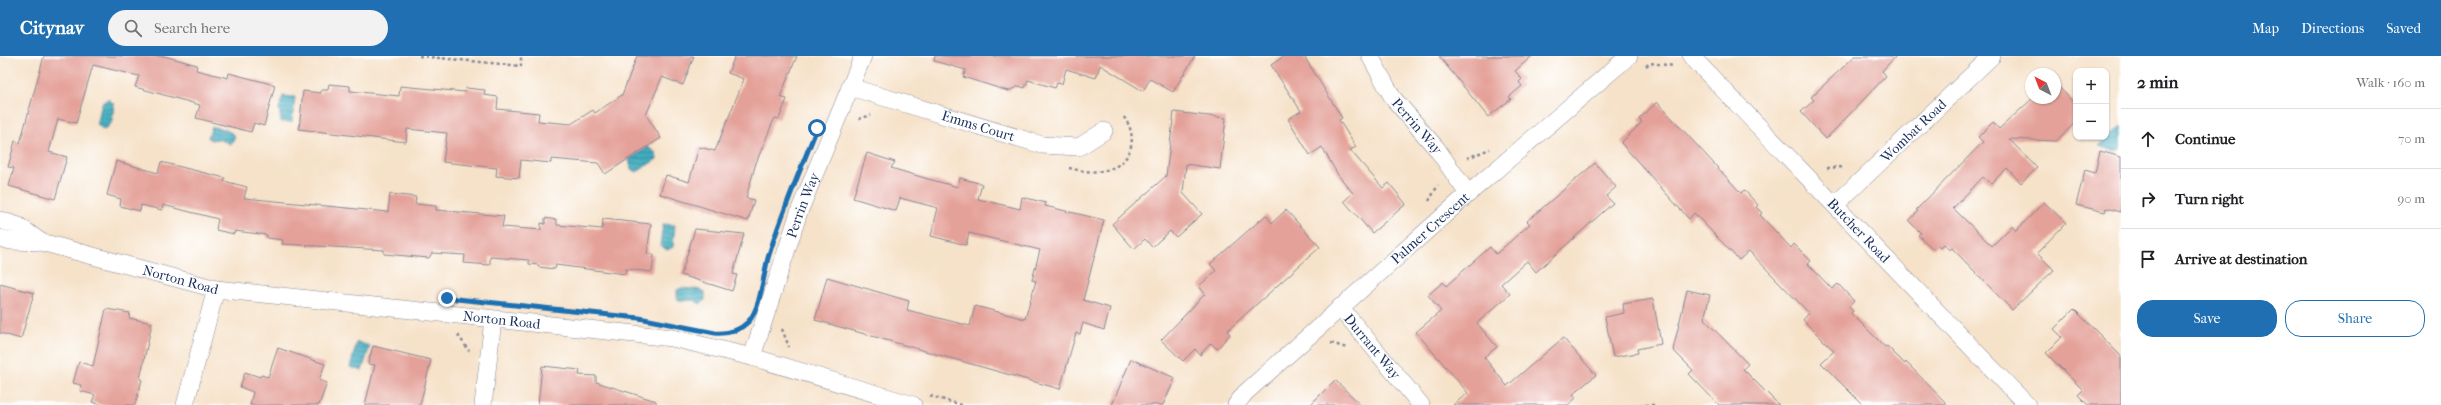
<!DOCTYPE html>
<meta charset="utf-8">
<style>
body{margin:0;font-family:"IM FELL French Canon",serif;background:#f2f2f2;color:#202124}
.controls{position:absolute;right:12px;top:12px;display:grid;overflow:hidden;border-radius:8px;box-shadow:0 1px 3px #0004}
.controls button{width:36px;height:36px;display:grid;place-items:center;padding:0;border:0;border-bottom:1px solid #e0e0e0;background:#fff;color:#202124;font:20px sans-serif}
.compass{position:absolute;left:2025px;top:12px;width:36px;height:36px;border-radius:50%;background:#fff;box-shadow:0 1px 3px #0004;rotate:318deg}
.stop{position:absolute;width:12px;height:12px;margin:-9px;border:3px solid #1f6fb2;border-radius:50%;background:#fff}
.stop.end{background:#1f6fb2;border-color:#fff;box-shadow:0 1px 4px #0008}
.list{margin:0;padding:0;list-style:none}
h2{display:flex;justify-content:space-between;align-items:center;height:52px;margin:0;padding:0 16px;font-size:17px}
h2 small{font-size:13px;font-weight:400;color:#757577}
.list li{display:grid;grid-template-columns:26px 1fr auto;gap:12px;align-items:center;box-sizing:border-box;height:60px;padding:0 16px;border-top:1px solid #e0e0e0}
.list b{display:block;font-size:15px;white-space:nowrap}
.list em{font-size:13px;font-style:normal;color:#757577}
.actions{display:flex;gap:8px;padding:12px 16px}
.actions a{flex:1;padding:9px 0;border:1px solid #1f6fb2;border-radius:16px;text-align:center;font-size:14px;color:#1f6fb2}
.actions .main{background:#1f6fb2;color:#fff}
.icon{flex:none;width:22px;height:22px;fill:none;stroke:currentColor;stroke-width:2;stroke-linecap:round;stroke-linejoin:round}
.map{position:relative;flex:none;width:2121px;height:349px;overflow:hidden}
header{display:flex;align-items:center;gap:24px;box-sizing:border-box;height:56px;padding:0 20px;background:#1f6fb2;color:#fff}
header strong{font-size:19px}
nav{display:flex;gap:22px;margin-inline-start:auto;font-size:14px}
.search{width:280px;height:36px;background:#f2f2f2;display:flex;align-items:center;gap:10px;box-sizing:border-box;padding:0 14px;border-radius:22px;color:#757577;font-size:15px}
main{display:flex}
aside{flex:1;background:#fff}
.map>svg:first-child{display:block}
.water{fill:url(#water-rules);stroke:#2d6e8e}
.building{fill:#e4a199}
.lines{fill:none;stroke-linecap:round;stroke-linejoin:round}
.minor-casing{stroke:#888894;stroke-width:18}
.path{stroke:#888894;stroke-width:2.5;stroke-dasharray:3 3;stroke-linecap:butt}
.minor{stroke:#fff;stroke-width:17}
.route{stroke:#1f6fb2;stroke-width:5}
.labels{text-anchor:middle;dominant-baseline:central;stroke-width:4;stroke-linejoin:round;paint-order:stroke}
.street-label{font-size:14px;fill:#1b2f5e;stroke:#fff}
</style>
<header>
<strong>Citynav</strong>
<div class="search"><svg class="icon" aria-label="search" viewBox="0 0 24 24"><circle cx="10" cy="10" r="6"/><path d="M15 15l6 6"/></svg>Search here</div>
<nav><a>Map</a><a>Directions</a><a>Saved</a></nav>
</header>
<main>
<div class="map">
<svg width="2121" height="349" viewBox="0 0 2121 349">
<defs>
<pattern id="water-rules" width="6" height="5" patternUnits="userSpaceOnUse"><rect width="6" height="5" fill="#3facbd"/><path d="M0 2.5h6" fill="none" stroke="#348c9d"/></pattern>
</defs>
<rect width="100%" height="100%" fill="#fff"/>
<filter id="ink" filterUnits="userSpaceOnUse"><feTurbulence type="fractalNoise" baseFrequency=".025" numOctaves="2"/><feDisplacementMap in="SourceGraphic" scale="8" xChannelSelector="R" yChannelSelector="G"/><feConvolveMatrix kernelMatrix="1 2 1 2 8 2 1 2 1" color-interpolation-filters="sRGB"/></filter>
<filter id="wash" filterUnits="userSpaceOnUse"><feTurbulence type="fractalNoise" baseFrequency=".012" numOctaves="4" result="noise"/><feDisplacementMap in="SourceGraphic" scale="16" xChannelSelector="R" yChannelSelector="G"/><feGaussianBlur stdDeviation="0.9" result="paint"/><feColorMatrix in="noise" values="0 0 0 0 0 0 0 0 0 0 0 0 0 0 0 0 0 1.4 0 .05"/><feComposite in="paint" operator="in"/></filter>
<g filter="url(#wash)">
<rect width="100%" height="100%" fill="#f6e2c9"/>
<path class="water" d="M283,40L295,41L292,66H281L279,53Z
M108,43L114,48L112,66L107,72L102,73L97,68L102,47Z
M2121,70V93L2116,95L2099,90Z
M212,71C220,71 229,74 235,80L231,88L218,83L210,84L208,81Z
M648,91L656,97L657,103L637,116L631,113L629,103Z
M663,168L675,169L673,191L667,194L660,189Z
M682,232L702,234L705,236V244L700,248L694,244L682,245L677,243V234Z
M357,286L370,290L362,315L350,311Z"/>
<g id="blocks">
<path class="building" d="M44,0H164L197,9L196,14L228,22L229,17L275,29L264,70L254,67L251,76L196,62L200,49L135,31L139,20L93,9L76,67L58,63L49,96L67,101L55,143L9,130L14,112L8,111L15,85L20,87Z
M637,0H694L683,29L662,21L646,59L661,82L605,118L598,107L551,103V107L521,104L519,122L496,120L497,112L443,106L447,77L407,73L406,86L299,73L303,35L321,37V34H328L329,28L350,30V35L399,40L400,30L465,36L466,32L485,34L484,39L498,41L497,53L539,57L538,65L571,68L593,54L595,57L622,39Z
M735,0H797L780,41L787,43L779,63L775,62L772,68L756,107L746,142L754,144L748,165L660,138L666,119L689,126L699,91L715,95L744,23L728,17Z
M935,0H1195L1173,36L1150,23L1143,35L1100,9L1096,22L1066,13L1062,28L1057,27L1055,32L1028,24L1025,32L1019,30L1008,35L963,21L966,14L934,5Z
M1284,0H1304L1342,62L1339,64L1356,91L1350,94L1383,132L1389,127L1406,148L1372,177L1344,145L1353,137L1338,119L1322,91L1310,99L1288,63L1301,55L1271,9Z
M1439,0H1532L1515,15L1522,23L1519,26L1522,30L1509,41L1511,43L1488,61Z
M1855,0H1896L1882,15L1886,20L1826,83L1801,56L1814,44L1811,41Z
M2055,27L2076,49V66L2056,85L2009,83L2037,112L2021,127L2007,112L1991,128L1983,121L1953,152L1992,190L2012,170L2016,175L2044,146L2066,167L2037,197L2054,214L2012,254L1952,192L1949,194L1944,188L1940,192L1937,189L1933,193L1918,179L1921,177L1909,165L1918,155L1916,154L1983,86L1978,81L1993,66L1999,73L2033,42H2055Z
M1657,46L1741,137L1744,134L1758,149L1756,151L1762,157L1760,159L1791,192L1794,188L1811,205L1808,208L1832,233L1838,228L1854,245L1849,251L1853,255L1851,257L1885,291L1887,290L1905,308L1906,306L1948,349H1863L1821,307L1834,295L1803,264L1809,257L1749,195L1739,204L1694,157L1689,163L1621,87L1642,66L1639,63Z
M1174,56L1226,62L1220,113L1186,108L1183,137L1202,158L1176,181L1170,175L1152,191L1145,183L1134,193L1112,168L1166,120Z
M2100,95L2121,101V156L2106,152L2105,156L2076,149L2085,114L2095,117Z
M867,97L895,106L891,112L928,123L958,131L960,122L982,128L978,143L1020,153L1022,141L1046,147L1045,150L1104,164L1083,244L1110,252L1104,274L1083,267L1080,278L1076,277L1060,333L815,264L827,221L909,245L907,254L970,270L975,250L1025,263L1036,225L1032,224L1040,194L969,177L966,189L931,180L938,152L900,142L896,155L853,142Z
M116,105L158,117L161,106L225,122L224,125L247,131L244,142L388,156L390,138L416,141L415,148L436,150V154L504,160L502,171L541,174V167L545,168V162L557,164V169L602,173L603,163L651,168L647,198L654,199L652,216L626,213L625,218L556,209L555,213L538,211L539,209L529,208V204L490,201V209L464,207L465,199L432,197L429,202L384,198V194L282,188L283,184L267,182V179L235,175L234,178L216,174L218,163L163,149L162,154L141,149L140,155L120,150L121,143L107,139Z
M1595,107L1616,131L1606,140L1613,147L1536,216L1527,205L1501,228L1510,238L1477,267L1497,291L1484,301L1507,330L1563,282L1596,319L1573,338L1576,342L1568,349H1453L1468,337L1416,276L1441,255L1428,239L1443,226L1446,230L1490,191L1496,198L1530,168L1527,165Z
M1286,154L1320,191L1227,275L1230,278L1217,293L1211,287L1200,299L1195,293L1183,305L1161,284L1205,238L1199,230L1216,215L1210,208L1266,159L1272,167Z
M695,173L744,178L733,218L737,219L732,235L681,219Z
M0,228L34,237L21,283L0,277Z
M1687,234L1710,239L1704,263L1748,308L1743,313L1779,349H1719L1689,318L1693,314L1673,294Z
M1653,243L1661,288L1637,293L1638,297L1613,301L1605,261L1624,257L1623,248Z
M106,253L130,257L129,262L152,267L140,323L142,324L135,349H102L92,346L95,339L80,335L81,329L73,327L79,306L93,310Z
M2074,253L2121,300V349H2088L2078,339L2083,334L2046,297L2062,281L2054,273Z
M373,290L431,304L420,349H365L375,309L368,308Z
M278,292L325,308L319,324L327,327L319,349H250L253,336L240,331L245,316L260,321L261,319L268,321Z
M1131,303L1175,322L1163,349H1112Z
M542,310L580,314L579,319L596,320V326L656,345V349H538Z
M1335,324L1361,349H1310Z"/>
</g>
</g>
<g filter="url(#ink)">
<use href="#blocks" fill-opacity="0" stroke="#888894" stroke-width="1"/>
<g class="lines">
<defs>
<g id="minor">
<path id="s1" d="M1370,0L1393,42L1437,93L1468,138"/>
<path id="s2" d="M1691,0L2027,349"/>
<path id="s3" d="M850,31L1042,89L1079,91L1104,75"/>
<path id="s4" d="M1835,149L1992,0"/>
<path d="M0,164L19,170L41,186"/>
<path id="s5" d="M0,182L11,185L41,186L216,233L672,282L752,301L913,349"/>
<path id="s6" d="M1340,251L1421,349"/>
<path id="s7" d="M752,301L799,156L863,0"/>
<path d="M185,349L216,233"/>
<path d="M483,349L493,264"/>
<path id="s8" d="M1236,349L1245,337L1468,138L1629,0"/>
</g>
</defs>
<use href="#minor" class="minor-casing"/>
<path class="path" d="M419,0L521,10V0
M1646,10L1650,7L1674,10
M859,63L871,59
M1467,102L1490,93
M1069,112C1080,115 1095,117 1106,114C1133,108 1139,79 1123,60
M1827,112L1845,111
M1429,145L1438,129
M782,273L789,291
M458,279L469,295
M1331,287L1347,292
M930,340L962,349
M1639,349H1657"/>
<use href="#minor" class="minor"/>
</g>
</g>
<g class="lines" filter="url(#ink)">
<path class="route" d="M447,242L639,262L715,277C728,278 739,275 748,266C761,252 763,220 768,202C781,158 800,115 817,72"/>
</g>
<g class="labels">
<g class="street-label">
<text stroke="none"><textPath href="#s3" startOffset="134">Emms Court</textPath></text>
<text stroke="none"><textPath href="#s1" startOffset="85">Perrin Way</textPath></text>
<text stroke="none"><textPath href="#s4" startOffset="108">Wombat Road</textPath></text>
<text stroke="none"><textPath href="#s7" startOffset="160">Perrin Way</textPath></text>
<text stroke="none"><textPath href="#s8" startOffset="263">Palmer Crescent</textPath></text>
<text stroke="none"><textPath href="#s2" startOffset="242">Butcher Road</textPath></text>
<text stroke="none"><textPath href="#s5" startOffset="186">Norton Road</textPath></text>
<text stroke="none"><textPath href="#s5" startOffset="510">Norton Road</textPath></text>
<text stroke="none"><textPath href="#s6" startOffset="51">Durrant Way</textPath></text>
</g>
</g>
</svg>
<div class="controls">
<button>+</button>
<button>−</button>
</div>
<svg class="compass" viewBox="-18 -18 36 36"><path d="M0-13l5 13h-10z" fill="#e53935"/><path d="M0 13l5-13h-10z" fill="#757577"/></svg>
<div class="stop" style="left:817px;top:72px"></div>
<div class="stop end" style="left:447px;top:242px"></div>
</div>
<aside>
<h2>2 min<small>Walk · 160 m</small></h2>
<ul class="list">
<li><svg class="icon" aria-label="ahead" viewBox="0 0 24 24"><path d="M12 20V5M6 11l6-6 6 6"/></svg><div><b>Continue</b></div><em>70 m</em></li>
<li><svg class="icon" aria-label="right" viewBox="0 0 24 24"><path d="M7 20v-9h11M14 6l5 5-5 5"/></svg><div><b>Turn right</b></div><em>90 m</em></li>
<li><svg class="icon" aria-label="arrive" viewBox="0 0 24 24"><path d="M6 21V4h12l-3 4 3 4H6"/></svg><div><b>Arrive at destination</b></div></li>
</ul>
<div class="actions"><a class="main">Save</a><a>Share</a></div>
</aside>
</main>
